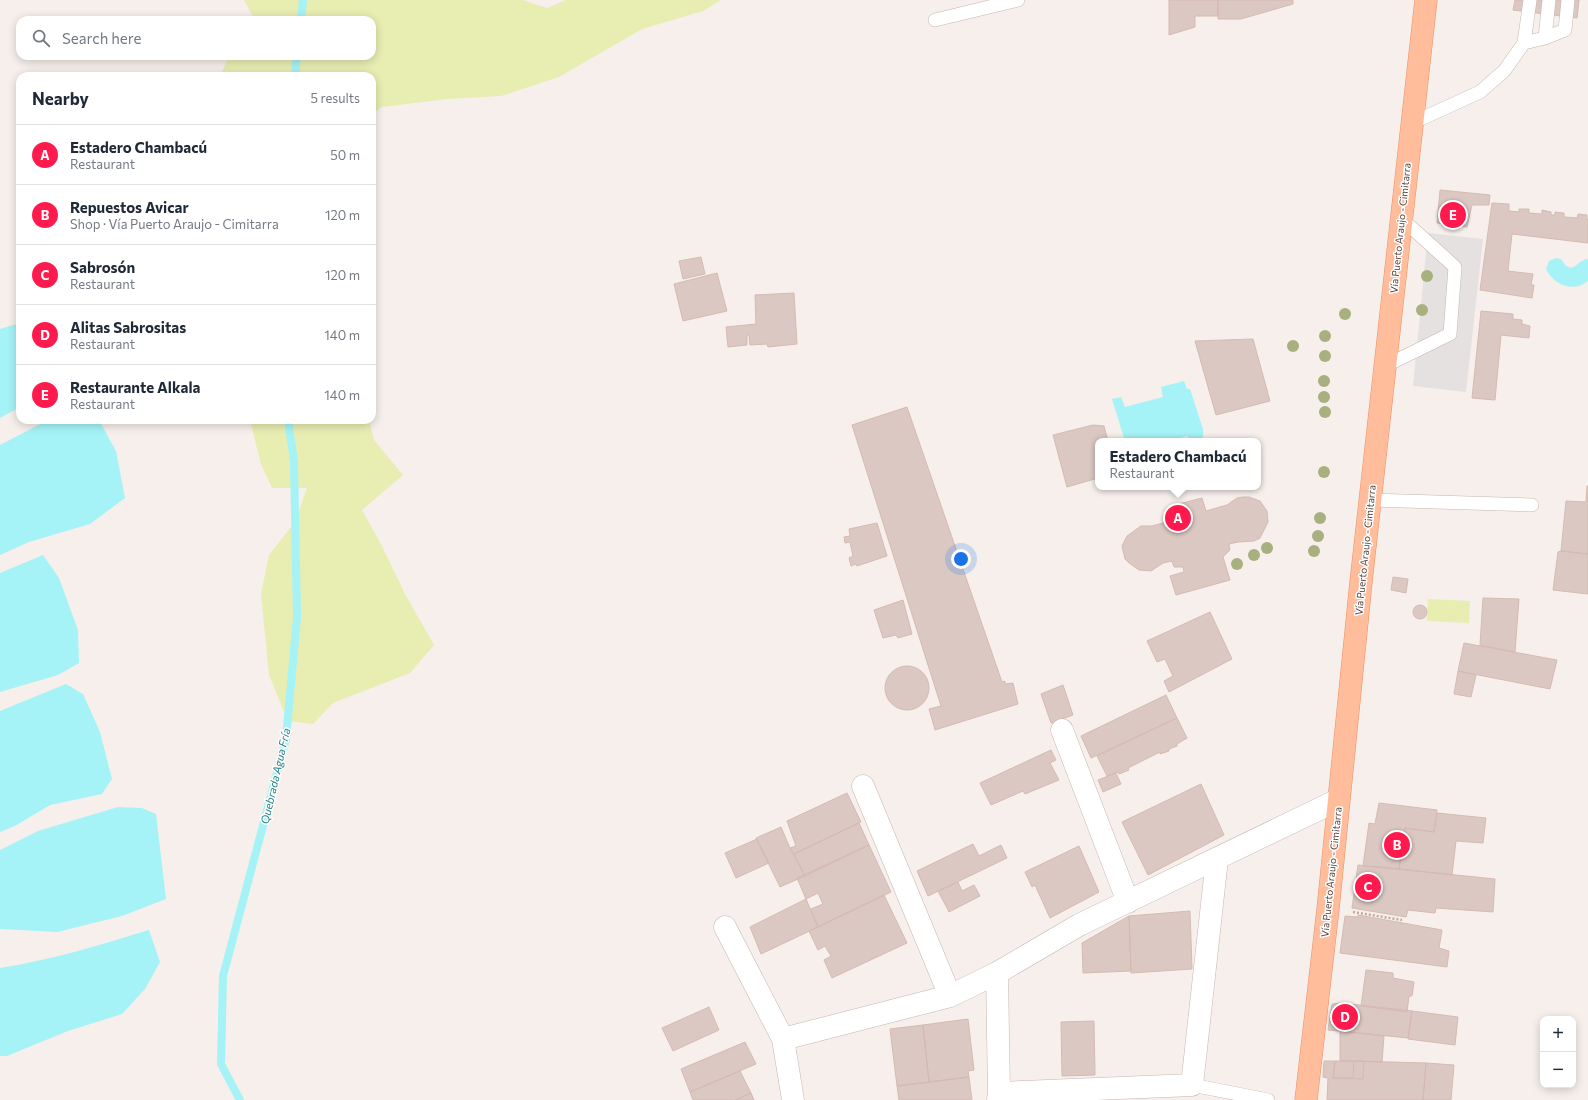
<!DOCTYPE html>
<meta charset="utf-8">
<style>
body{margin:0;font-family:Commissioner,sans-serif;background:#f6f6f7;color:#1f2937}
.controls{position:absolute;right:12px;bottom:12px;display:grid;overflow:hidden;border-radius:8px;box-shadow:0 2px 10px #0003}
.controls button{width:36px;height:36px;display:grid;place-items:center;padding:0;border:0;border-bottom:1px solid #e0e1e3;background:#fff;color:#1f2937;font:20px sans-serif}
.you{position:absolute;left:961px;top:559px;width:14px;height:14px;margin:-10px;border:3px solid #fff;border-radius:50%;background:#1a73e8;box-shadow:0 0 0 6px #1a73e833}
.badge{display:grid;place-items:center;width:26px;height:26px;border-radius:50%;background:#ff1a4e;color:#fff;font-size:13px;font-weight:700}
.pin{position:absolute;translate:-50% -50%;border:2px solid #fff;box-shadow:0 1px 4px #0006}
.popup{position:absolute;left:1095px;top:438px;width:166px;height:52px;box-sizing:border-box;display:grid;place-content:center;border-radius:8px;background:#fff;filter:drop-shadow(0 1px 3px #0005);font-size:13px;white-space:nowrap;color:#747a83}
.popup b{font-size:15px;color:#1f2937}
.popup::after{content:'';position:absolute;left:50%;top:100%;margin-left:-8px;border:8px solid transparent;border-top-color:#fff}
.list{margin:0;padding:0;list-style:none}
h2{display:flex;justify-content:space-between;align-items:center;height:52px;margin:0;padding:0 16px;font-size:17px}
h2 small{font-size:13px;font-weight:400;color:#747a83}
.list li{display:grid;grid-template-columns:26px 1fr auto;gap:12px;align-items:center;box-sizing:border-box;height:60px;padding:0 16px;border-top:1px solid #e0e1e3}
.list b{display:block;font-size:15px;white-space:nowrap}
.list p{margin:0;font-size:13px;white-space:nowrap;color:#747a83}
.list em{font-size:13px;font-style:normal;color:#747a83}
.icon{flex:none;width:22px;height:22px;fill:none;stroke:currentColor;stroke-width:2;stroke-linecap:round;stroke-linejoin:round}
.map{position:relative;flex:none;width:1588px;height:1100px;overflow:hidden}
.search{position:absolute;background:#fff;box-shadow:0 2px 10px #0003;left:16px;top:16px;width:360px;height:44px;display:flex;align-items:center;gap:10px;box-sizing:border-box;padding:0 14px;border-radius:12px;color:#747a83;font-size:15px}
.panel{position:absolute;background:#fff;box-shadow:0 2px 10px #0003;left:16px;top:72px;width:360px;height:352px;border-radius:12px}
.map>svg:first-child{display:block}
.green{fill:#e8edb2}
.parking{fill:#e5e1e0}
.water{fill:#a5f3f6}
.lines{fill:none;stroke-linecap:round;stroke-linejoin:round}
.stream{stroke:#a5f3f6;stroke-width:8}
.building{fill:#dcc8c3;stroke:#d5bab2}
.lane-casing{stroke:#c6b6b0;stroke-width:14}
.street-casing{stroke:#c6b6b0;stroke-width:23}
.primary-casing{stroke:#ec8f63;stroke-width:23}
.path{stroke:#c6a89d;stroke-width:2.5;stroke-dasharray:2 2;stroke-linecap:butt}
.lane{stroke:#fff;stroke-width:13}
.street{stroke:#fff;stroke-width:22}
.primary{stroke:#ffbd9c;stroke-width:22}
.tree{fill:#a7b07e}
.labels{text-anchor:middle;dominant-baseline:central;stroke-width:3;stroke-linejoin:round;paint-order:stroke}
.street-label{font-size:10px;fill:#4c3d38;stroke:#fff}
.water-label{font-size:11px;font-style:italic;fill:#207f83;stroke:#fff}
</style>
<div class="map">
<svg width="1588" height="1100" viewBox="0 0 1588 1100">
<rect width="100%" height="100%" fill="#f6efeb"/>
<path class="green" d="M244,0H523L547,8L566,0H721L703,11L642,29L559,77L501,96L447,99L382,107L372,114V76H220L229,56H372V20H255Z
M250,420H369L374,440L403,475L362,510L382,546L405,594L434,645L410,673L333,703L313,724L288,721L269,675L261,594L269,555L295,522L307,488H272L261,464Z
M1428,599L1470,601L1469,623L1427,621Z"/>
<path class="parking" d="M1428,233L1483,239L1466,392L1413,386Z"/>
<path class="water" d="M1556,258L1561,259L1566,266L1571,268C1578,266 1581,259 1588,259V281C1573,293 1554,285 1546,269L1549,261Z
M20,323V407L0,418V329Z
M1184,381L1187,389H1190L1203,429V436L1201,440H1191L1187,436L1168,441H1125L1112,399L1121,397L1125,407L1163,397L1161,387Z
M54,420H99L116,451L125,498L90,524L29,542L0,555V445L46,421Z
M43,555L59,578L78,630L79,663L58,675L0,692V573Z
M66,684L83,694L100,732L112,779L102,794L50,805L15,826L0,832V711Z
M118,807L142,808L156,814L166,899L122,916L57,932L0,929V850L38,831Z
M149,930L160,962L145,989L122,1014L68,1031L7,1056H0V968C51,960 100,945 149,930Z"/>
<g class="lines">
<path class="stream" d="M301,20L303,0
M295,76L297,56
M240,1100L221,1064L223,976L286,739L297,617L294,461L288,420"/>
</g>
<path class="building" d="M1169,0H1218V16H1195V27L1169,35Z
M1218,0H1293V4L1241,19H1218Z
M1515,0H1579L1577,18L1513,10Z
M1440,190L1490,195L1489,205H1472L1467,227L1437,223Z
M1492,203L1509,204V211L1519,212V209H1529V213L1542,214V210L1551,212V215H1555V212L1564,213V217L1577,218L1578,214L1587,215V219L1588,220V243L1512,234L1508,271L1533,274L1531,285H1534L1532,298L1480,290Z
M701,257L705,274L683,279L679,261Z
M717,273L727,311L683,321L674,284Z
M794,293L797,344L768,347L767,344L750,345L749,335H747V345L728,347L726,327L756,324L755,295Z
M1481,311L1513,314V319L1522,320V324L1530,326L1529,338L1501,335L1495,400L1472,398Z
M1253,339L1270,401L1216,415L1195,341Z
M907,407L1002,682L1005,681V684L1013,683L1018,704L935,730L929,709L941,706L852,425Z
M1093,425L1104,426L1108,441H1098V478L1067,487L1053,435Z
M1587,486H1588V554L1561,551L1566,501L1586,502Z
M1243,497H1249L1260,501L1267,511L1268,522L1260,538L1254,541L1238,542L1229,544L1230,550L1223,557L1230,580L1176,595L1170,576L1184,572L1183,567H1174L1172,561L1163,563L1151,571L1139,570L1129,563L1125,559L1122,546L1127,536L1141,526H1152L1174,520L1171,506L1202,498L1206,511L1227,505L1237,498Z
M877,523L887,556L857,566L856,564L851,566L849,558L853,556L850,542L845,543L844,537L850,536L849,529Z
M1561,551L1588,554V594L1553,590L1558,552Z
M1393,577L1408,579L1406,593L1391,590Z
M1483,598L1519,599L1515,652L1480,645Z
M903,600L912,634L898,638L896,635L883,638L874,610Z
M1413 612a7 7 0 1 1 14 0a7 7 0 1 1-14 0Z
M1210,612L1232,659L1169,692L1164,681L1173,676L1165,659L1157,662L1147,641Z
M1464,643L1557,660L1550,689L1458,671Z
M885 688a22 22 0 1 1 44 0a22 22 0 1 1-44 0Z
M1458,671L1476,675L1471,697L1454,694Z
M1063,685L1073,715L1051,723L1041,694Z
M1166,695L1177,718L1091,758L1081,736Z
M1177,718L1187,738L1177,744V746L1169,749V751L1160,754V752L1128,768L1129,770L1119,774L1118,772L1107,776L1097,756Z
M1051,750L1056,760L1050,763L1059,780L1025,794L1023,791L991,805L980,783Z
M1116,773L1121,784L1103,792L1098,780Z
M1201,784L1224,835L1148,875L1122,822Z
M847,793L861,822L794,854L790,848L796,846L787,821Z
M1379,803L1437,810L1434,832L1405,828L1399,869L1363,866L1369,823L1375,824Z
M1437,813L1486,818L1483,843L1456,841L1452,875L1399,869L1405,828L1434,832Z
M859,823L869,845L805,876L794,854Z
M781,827L790,848L805,876L780,887L756,838Z
M757,839L769,863L736,878L725,853Z
M973,844L979,856L1001,845L1007,858L928,896L917,871Z
M869,845L891,892L818,927L811,909L823,904L818,893L806,899L797,878Z
M1079,846L1099,892L1050,918L1035,885L1032,887L1025,872Z
M1358,865L1495,879L1493,912L1436,908L1435,913L1408,910L1406,917L1352,908Z
M958,882L962,891L974,885L980,896L949,912L938,891Z
M884,895L907,943L832,978L824,960L831,956L825,946L818,950L809,931Z
M806,899L818,927L761,954L750,927Z
M1190,911L1192,969L1131,973L1129,916Z
M1358,915L1442,930L1439,948L1449,951L1447,967L1340,953L1345,916L1358,917Z
M1129,916L1131,971L1083,973L1082,943Z
M1366,970L1393,973V978L1414,982L1412,996H1409L1407,1012L1361,1006Z
M1342,1003L1412,1011L1408,1038L1339,1031Z
M1342,1003L1339,1031L1328,1030L1332,1004Z
M709,1007L719,1030L673,1051L662,1028Z
M1412,1011L1458,1017L1455,1045L1408,1039Z
M968,1019L974,1070L968,1071L969,1077L929,1082L923,1025Z
M1094,1021L1095,1075L1062,1076L1061,1022Z
M923,1025L929,1082L897,1086L890,1029Z
M1340,1031L1384,1036L1382,1062L1340,1061Z
M745,1042L756,1064L690,1092L681,1069Z
M1324,1061H1335L1333,1078H1353L1354,1061L1426,1063L1423,1100H1327L1328,1078L1323,1077Z
M1335,1061H1364L1363,1079L1333,1078Z
M1426,1063L1454,1065L1451,1100H1423Z
M740,1071L751,1093L735,1100H693L690,1092Z
M969,1077L972,1100H899L897,1086Z
M751,1093L754,1100H735Z"/>
<g class="lines">
<defs>
<path id="lane" d="M935,20L1018,0
M1545,38L1565,30L1568,0
M1524,43L1545,38L1549,0
M1412,123L1480,92L1504,71L1524,43L1530,0
M1385,366L1450,334L1455,267L1402,219
M1371,500L1532,505
M1192,1085L1268,1100"/>
<path id="street" d="M1062,730L1128,902
M863,786L950,996
M725,927L783,1039L793,1100
M997,973L999,1093L998,1100
M783,1039L950,996L997,973L1079,925L1338,800
M999,1093L1192,1085L1217,859"/>
<path id="primary" d="M1306,1100L1328,909L1361,582L1426,0"/>
</defs>
<use href="#lane" class="lane-casing"/>
<use href="#street" class="street-casing"/>
<use href="#primary" class="primary-casing"/>
<path class="path" d="M1353,912L1402,920"/>
<use href="#lane" class="lane"/>
<use href="#street" class="street"/>
<use href="#primary" class="primary"/>
</g>
<g class="tree">
<circle cx="1427" cy="276" r="6"/>
<circle cx="1422" cy="310" r="6"/>
<circle cx="1345" cy="314" r="6"/>
<circle cx="1325" cy="336" r="6"/>
<circle cx="1293" cy="346" r="6"/>
<circle cx="1325" cy="356" r="6"/>
<circle cx="1324" cy="381" r="6"/>
<circle cx="1324" cy="397" r="6"/>
<circle cx="1325" cy="412" r="6"/>
<circle cx="1324" cy="472" r="6"/>
<circle cx="1320" cy="518" r="6"/>
<circle cx="1318" cy="536" r="6"/>
<circle cx="1267" cy="548" r="6"/>
<circle cx="1314" cy="551" r="6"/>
<circle cx="1254" cy="555" r="6"/>
<circle cx="1237" cy="564" r="6"/>
</g>
<g class="labels">
<g class="street-label">
<text transform="translate(1400 228) rotate(-84)">Vía Puerto Araujo - Cimitarra</text>
<text transform="translate(1365 550) rotate(-84)">Vía Puerto Araujo - Cimitarra</text>
<text transform="translate(1331 872) rotate(-84)">Vía Puerto Araujo - Cimitarra</text>
</g>
<g class="water-label">
<text transform="translate(275 776) rotate(-77)">Quebrada Agua Fría</text>
</g>
</g>
</svg>
<div class="controls">
<button>+</button>
<button>−</button>
</div>
<div class="you"></div>
<div class="pin badge" style="left:1178px;top:518px">A</div>
<div class="popup"><b>Estadero Chambacú</b>Restaurant</div>
<div class="pin badge" style="left:1397px;top:845px">B</div>
<div class="pin badge" style="left:1368px;top:887px">C</div>
<div class="pin badge" style="left:1345px;top:1017px">D</div>
<div class="pin badge" style="left:1453px;top:215px">E</div>
<div class="search"><svg class="icon" aria-label="search" viewBox="0 0 24 24"><circle cx="10" cy="10" r="6"/><path d="M15 15l6 6"/></svg>Search here</div>
<section class="panel">
<h2>Nearby<small>5 results</small></h2>
<ul class="list">
<li><span class="badge">A</span><div><b>Estadero Chambacú</b><p>Restaurant</p></div><em>50 m</em></li>
<li><span class="badge">B</span><div><b>Repuestos Avicar</b><p>Shop · Vía Puerto Araujo - Cimitarra</p></div><em>120 m</em></li>
<li><span class="badge">C</span><div><b>Sabrosón</b><p>Restaurant</p></div><em>120 m</em></li>
<li><span class="badge">D</span><div><b>Alitas Sabrositas</b><p>Restaurant</p></div><em>140 m</em></li>
<li><span class="badge">E</span><div><b>Restaurante Alkala</b><p>Restaurant</p></div><em>140 m</em></li>
</ul>
</section>
</div>
